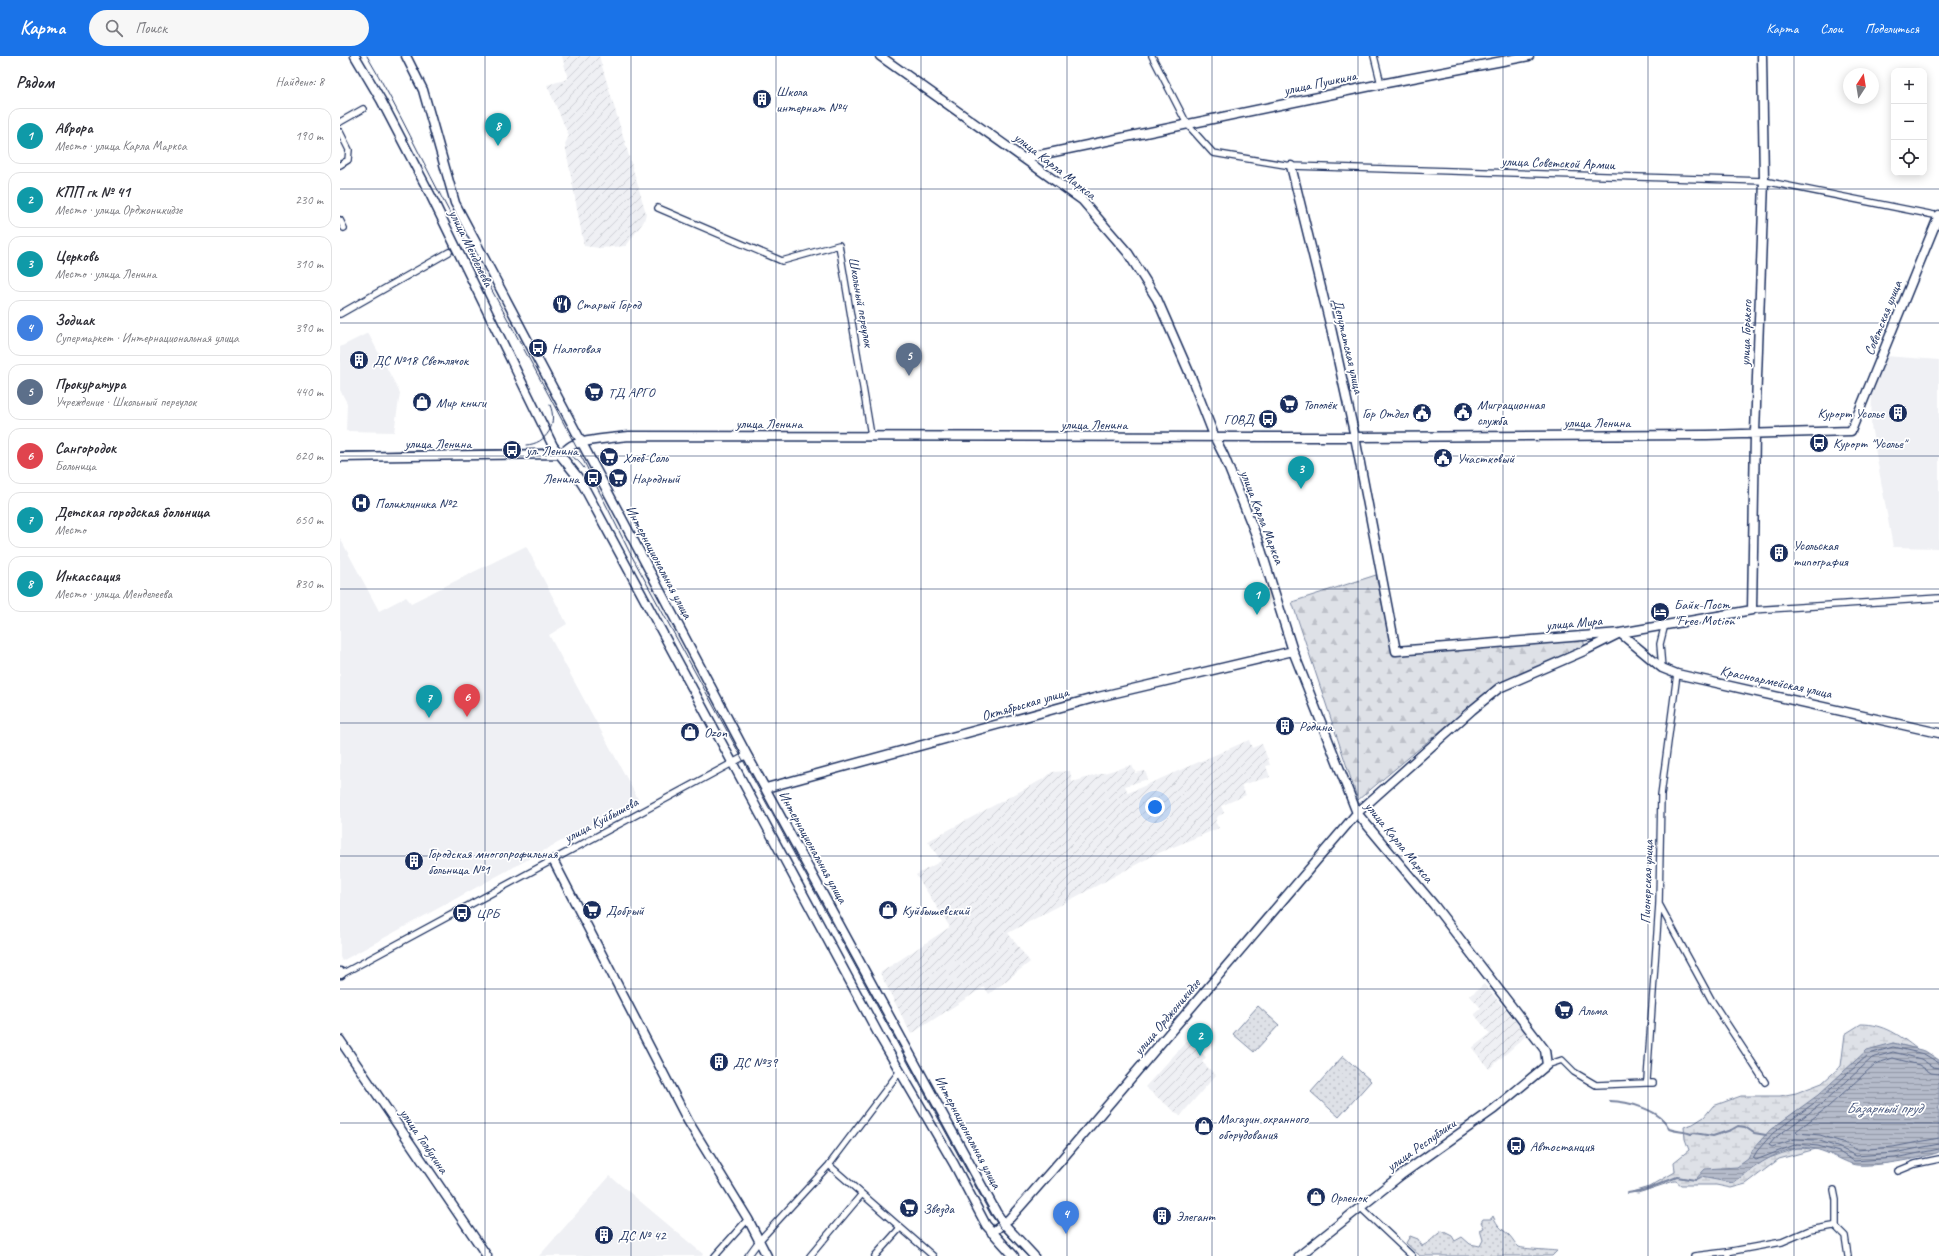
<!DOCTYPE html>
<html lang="ru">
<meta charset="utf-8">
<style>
body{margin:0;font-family:Caveat,sans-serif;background:#f7f7f7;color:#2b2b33}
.controls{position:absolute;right:12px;top:12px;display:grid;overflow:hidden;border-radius:8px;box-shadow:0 2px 10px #0003}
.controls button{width:36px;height:36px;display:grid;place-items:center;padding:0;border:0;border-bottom:1px solid #e1e1e2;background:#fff;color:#2b2b33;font:20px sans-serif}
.compass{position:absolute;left:1503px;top:12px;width:36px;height:36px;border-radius:50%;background:#fff;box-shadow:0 2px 10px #0003;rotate:12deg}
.you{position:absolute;left:815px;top:751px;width:14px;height:14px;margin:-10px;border:3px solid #fff;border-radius:50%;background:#1a73e8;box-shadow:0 0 0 6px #1a73e833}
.badge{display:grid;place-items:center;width:26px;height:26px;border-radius:50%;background:#1a73e8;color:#fff;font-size:13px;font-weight:700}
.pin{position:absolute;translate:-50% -33px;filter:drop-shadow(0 1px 2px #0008)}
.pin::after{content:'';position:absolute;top:21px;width:14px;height:12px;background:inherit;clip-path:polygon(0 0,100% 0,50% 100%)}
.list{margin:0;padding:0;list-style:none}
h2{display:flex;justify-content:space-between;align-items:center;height:52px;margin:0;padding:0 16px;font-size:17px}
h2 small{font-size:13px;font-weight:400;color:#7c7c81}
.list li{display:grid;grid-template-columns:26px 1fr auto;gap:12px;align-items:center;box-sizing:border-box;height:56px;margin:0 8px 8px;padding:0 8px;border:1px solid #e1e1e2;border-radius:12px}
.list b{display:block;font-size:15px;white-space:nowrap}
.list p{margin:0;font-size:13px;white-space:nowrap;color:#7c7c81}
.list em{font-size:13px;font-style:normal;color:#7c7c81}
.icon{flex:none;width:22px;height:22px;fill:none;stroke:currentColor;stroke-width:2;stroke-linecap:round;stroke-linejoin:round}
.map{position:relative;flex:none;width:1599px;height:1200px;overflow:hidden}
header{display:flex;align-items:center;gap:24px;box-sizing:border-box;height:56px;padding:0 20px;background:#1a73e8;color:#fff}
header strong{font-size:19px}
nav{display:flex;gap:22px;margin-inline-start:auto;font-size:14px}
.search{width:280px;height:36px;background:#f7f7f7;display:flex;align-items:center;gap:10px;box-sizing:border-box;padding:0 14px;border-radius:22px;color:#7c7c81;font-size:15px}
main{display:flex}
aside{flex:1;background:#fff}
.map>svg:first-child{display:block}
.built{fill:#eff0f4}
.industrial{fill:url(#industrial-furrows)}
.grass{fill:url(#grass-dots);stroke:#7c88a2}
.forest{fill:url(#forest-firs);stroke:#7c88a2}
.wetland{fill:url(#wetland-marsh);stroke:#7c88a2}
.water{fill:url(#water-rules);stroke:#77839f}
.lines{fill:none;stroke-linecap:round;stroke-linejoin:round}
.shore{stroke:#596789;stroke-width:1}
.stream{stroke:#77839f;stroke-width:2}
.street-casing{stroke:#1b2f5e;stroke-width:8}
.secondary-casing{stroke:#1b2f5e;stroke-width:11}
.street{stroke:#fff;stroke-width:5.5}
.secondary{stroke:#fff;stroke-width:8}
.tram{stroke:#1b2f5e;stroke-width:1}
.grid{fill:none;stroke:#1b2f5e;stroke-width:1;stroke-opacity:0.55}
.labels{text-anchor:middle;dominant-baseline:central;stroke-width:3.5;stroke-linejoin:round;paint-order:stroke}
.street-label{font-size:14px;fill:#1b2f5e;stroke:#fff}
.poi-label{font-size:14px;fill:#1b2f5e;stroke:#fff;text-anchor:start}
.water-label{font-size:15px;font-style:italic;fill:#49597e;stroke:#fff}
</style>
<header>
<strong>Карта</strong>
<div class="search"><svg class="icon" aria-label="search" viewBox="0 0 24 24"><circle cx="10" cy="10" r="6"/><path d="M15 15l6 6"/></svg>Поиск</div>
<nav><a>Карта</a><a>Слои</a><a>Поделиться</a></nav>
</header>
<main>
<aside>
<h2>Рядом<small>Найдено: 8</small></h2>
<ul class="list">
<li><span class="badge" style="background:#0f9aa8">1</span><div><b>Аврора</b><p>Место · улица Карла Маркса</p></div><em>190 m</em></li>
<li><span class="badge" style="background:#0f9aa8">2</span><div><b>КПП гк № 41</b><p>Место · улица Орджоникидзе</p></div><em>230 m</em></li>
<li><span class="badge" style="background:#0f9aa8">3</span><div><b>Церковь</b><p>Место · улица Ленина</p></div><em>310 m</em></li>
<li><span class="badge" style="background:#3f7fe0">4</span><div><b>Зодиак</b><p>Супермаркет · Интернациональная улица</p></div><em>390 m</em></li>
<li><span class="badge" style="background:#5c6f8a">5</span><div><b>Прокуратура</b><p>Учреждение · Школьный переулок</p></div><em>440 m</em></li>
<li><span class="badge" style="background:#e0444e">6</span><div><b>Сангородок</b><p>Больница</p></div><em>620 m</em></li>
<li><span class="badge" style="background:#0f9aa8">7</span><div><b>Детская городская больница</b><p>Место</p></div><em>650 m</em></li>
<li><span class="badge" style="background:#0f9aa8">8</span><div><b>Инкассация</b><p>Место · улица Менделеева</p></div><em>830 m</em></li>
</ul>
</aside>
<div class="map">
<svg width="1599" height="1200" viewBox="0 0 1599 1200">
<defs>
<pattern id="industrial-furrows" width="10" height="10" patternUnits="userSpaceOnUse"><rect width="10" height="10" fill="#eff0f4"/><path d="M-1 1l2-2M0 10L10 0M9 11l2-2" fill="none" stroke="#ccced4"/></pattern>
<pattern id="grass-dots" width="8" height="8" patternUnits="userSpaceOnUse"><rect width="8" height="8" fill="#dee1e7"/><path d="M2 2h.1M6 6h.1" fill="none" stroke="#bec1c9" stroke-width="1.8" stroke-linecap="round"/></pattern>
<pattern id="forest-firs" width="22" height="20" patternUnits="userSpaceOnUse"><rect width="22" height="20" fill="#dee1e7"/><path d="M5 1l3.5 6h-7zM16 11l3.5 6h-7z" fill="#bec1c9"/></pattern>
<pattern id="wetland-marsh" width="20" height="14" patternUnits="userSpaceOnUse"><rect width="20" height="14" fill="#dee1e7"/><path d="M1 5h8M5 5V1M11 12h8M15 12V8" fill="none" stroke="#bec1c9"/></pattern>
<pattern id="water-rules" width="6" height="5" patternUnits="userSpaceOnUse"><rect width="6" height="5" fill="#b5bbca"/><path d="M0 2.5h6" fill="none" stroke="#9298a7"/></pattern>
</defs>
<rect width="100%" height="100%" fill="#fff"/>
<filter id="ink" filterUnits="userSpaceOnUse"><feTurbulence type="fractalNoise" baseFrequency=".025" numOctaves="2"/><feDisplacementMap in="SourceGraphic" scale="8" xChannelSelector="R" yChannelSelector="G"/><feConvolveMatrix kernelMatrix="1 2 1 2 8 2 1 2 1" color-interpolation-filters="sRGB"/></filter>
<g filter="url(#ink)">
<path class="built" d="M28,277L60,337L54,376L6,375L7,347L0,334V291Z
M1545,300L1599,304V492L1553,491L1531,370L1532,336L1545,306Z
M0,482L39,555L66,541L71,547L186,490L227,568L209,579L298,743L2,905L0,901Z
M270,1120L363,1198L362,1200H199Z"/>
<path class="industrial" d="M222,0H259L306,157L304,165L286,190L260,192L244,190L225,88L229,80L207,29L228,23Z
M909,684L912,692L922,688L930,709L926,710L930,721L901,729L906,739L881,750L884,757L878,760L875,766L879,772L814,799L668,877L690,906L649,938L644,931L571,978L540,917L610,871L576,819L601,805L588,785L705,722L712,716L730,715L732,726L792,709L795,717L805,715L808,723L785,730L788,737Z
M1144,928L1187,979L1149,1013L1132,992L1150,978L1134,958L1141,952L1130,940Z
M847,985L866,1001L862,1006L876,1019L840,1060L805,1031Z"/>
<path class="grass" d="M918,950L939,969L914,996L893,978Z
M1003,1000L1031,1025L999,1061L971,1036Z
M1153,1160C1158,1171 1161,1172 1169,1179C1173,1183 1175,1188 1179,1191C1183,1193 1210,1194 1217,1195L1212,1200H1080L1066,1187L1070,1180L1078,1183L1082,1190C1091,1186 1094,1180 1102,1175L1112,1180L1115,1185L1122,1181L1130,1188L1140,1190L1143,1184L1140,1174L1144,1172L1141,1166L1143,1163H1151Z"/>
<path class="forest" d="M1036,519L1053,600L1243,582L1245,592L1155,629L1018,744L952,546Z"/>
<path class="wetland" d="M1521,968C1545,968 1559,979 1577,993L1553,987L1430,1074L1421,1105L1457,1092L1476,1093L1439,1103L1406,1128L1391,1132L1376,1129H1341L1336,1125H1334L1298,1137L1292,1136L1309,1131L1335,1116L1334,1106L1349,1094L1345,1083L1344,1071L1353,1068L1364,1061L1373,1050L1401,1040H1440L1456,1037L1482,1027L1501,1010L1505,978Z"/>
<path class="water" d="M1553,987L1585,995L1599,1004V1096C1586,1102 1523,1113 1512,1108C1494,1101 1477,1089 1457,1092C1432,1096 1412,1113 1393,1127L1361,1121L1355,1124L1365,1113L1397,1111L1408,1103L1413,1093L1430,1074L1478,1039L1527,994Z"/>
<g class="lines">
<path class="shore" d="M1599,1007L1584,998L1553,991L1529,998L1481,1042L1433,1077L1417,1095L1413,1102L1416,1104L1457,1088L1478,1090L1499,1096L1514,1105L1555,1102L1599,1093
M1599,1012L1593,1011L1581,1003L1553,996L1532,1002L1484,1046L1436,1081L1429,1089L1432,1091L1455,1083L1477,1084L1500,1092L1516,1100L1554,1097L1599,1088
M1599,1018L1591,1017L1579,1009L1553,1002L1535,1008L1488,1051L1456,1075L1458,1077L1480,1079L1502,1086L1517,1094L1553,1091L1599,1082"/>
<path class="stream" d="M1269,1045C1287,1045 1322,1054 1329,1073C1337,1076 1344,1075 1351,1078L1354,1077L1373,1080L1391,1074L1398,1070L1405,1071L1414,1077L1426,1079
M1288,1137L1305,1134L1337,1121L1355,1124"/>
<defs>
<path id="street" d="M812,0L847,68L873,97L951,110L1424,125L1599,160
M1034,0L1041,28
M0,66L23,53
M0,76L9,94L8,104L0,109
M318,152L442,205L499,189L531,379
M0,164L4,172
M0,258L109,196
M1412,554L1599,542
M1322,612L1320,588L1325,568
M1319,848L1372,945L1425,1026
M0,919L407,699
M1207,1009L1222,1004L1234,1016L1256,1029L1306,1027
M1313,1027H1306L1307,1024L1319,848L1321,739L1337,618
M489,1109L593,1200
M1558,1115L1575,1108L1599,1103
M1494,1134L1496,1144V1171
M1020,1151L1072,1200
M1496,1171L1505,1180L1508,1200
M1387,1196L1442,1186L1470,1174L1493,1170L1496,1171
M375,1200L408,1163
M408,1200L419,1185L489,1109L560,1015
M470,1200L522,1138
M535,1200L560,1172
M1354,1200L1387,1196L1388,1200"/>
<path id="secondary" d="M15,0L41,44L91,140L213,390L237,420L244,431L540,981L614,1108L646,1169L674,1200
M66,0L83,34L115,147L407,699L656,1156L664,1168L694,1200
M540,0L742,144L788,197L817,243L852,323L875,382L884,400L918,484L953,595L1017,757L1094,849L1205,994L1207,1009L1154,1053L1061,1119L959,1200
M685,102L1041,28L1189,0
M951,110L991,272L1015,381L1056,595L1280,577L1412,554L1415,377L1424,125L1422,0
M0,401L219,398C226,396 228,390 235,388C252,383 271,382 289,380L1015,381L1367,379L1511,375L1599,159
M426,732L754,642L953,595
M213,804L348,1065L408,1163L427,1200
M0,916L1,918
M0,984L147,1200
M652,1177L670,1162L722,1103L1017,757L1132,654L1159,632L1244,595L1280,577L1322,612L1337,618L1599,677"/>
</defs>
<use href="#street" class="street-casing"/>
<use href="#secondary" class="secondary-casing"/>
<use href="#street" class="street"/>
<use href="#secondary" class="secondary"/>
<path class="tram" d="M27,0C58,52 83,107 112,161C172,272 234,382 289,495L651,1159L660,1171L687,1200
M186,389C207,388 218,368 210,349
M0,396L209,393C223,395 236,400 244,412"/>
</g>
</g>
<path class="grid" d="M145,0V1200M291,0V1200M436,0V1200M581,0V1200M727,0V1200M872,0V1200M1018,0V1200M1163,0V1200M1308,0V1200M1454,0V1200M0,133H1599M0,267H1599M0,400H1599M0,533H1599M0,667H1599M0,800H1599M0,933H1599M0,1067H1599"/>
<defs>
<symbol id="building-disc" viewBox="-11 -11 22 22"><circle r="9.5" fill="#1b2f5e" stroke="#fff"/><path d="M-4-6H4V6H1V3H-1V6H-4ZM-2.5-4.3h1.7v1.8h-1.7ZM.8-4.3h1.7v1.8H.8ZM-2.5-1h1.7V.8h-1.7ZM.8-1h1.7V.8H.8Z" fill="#fff"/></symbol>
<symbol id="restaurant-disc" viewBox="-11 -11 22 22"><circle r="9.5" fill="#1b2f5e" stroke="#fff"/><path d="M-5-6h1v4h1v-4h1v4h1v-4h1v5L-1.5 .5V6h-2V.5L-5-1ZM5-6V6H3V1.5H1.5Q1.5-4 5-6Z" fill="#fff"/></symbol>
<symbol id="bus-disc" viewBox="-11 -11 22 22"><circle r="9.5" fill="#1b2f5e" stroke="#fff"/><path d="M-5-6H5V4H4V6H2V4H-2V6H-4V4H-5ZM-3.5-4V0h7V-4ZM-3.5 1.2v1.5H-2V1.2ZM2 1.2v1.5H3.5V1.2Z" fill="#fff"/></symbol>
<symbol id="supermarket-disc" viewBox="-11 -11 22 22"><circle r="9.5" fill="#1b2f5e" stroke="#fff"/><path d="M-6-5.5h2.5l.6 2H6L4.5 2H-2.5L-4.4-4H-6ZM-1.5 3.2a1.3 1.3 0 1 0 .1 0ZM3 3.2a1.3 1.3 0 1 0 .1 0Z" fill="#fff"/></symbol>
<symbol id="shop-disc" viewBox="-11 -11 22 22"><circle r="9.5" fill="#1b2f5e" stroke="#fff"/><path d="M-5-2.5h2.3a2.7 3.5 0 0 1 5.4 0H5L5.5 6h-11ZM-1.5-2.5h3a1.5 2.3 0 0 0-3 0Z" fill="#fff"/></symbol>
<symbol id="civic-disc" viewBox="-11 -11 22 22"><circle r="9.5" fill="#1b2f5e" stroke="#fff"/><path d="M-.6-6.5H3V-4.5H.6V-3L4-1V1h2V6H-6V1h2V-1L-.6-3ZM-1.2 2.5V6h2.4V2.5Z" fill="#fff"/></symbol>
<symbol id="hospital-disc" viewBox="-11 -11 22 22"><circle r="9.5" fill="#1b2f5e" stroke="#fff"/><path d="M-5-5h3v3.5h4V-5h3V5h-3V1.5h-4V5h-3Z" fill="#fff"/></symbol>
<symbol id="hotel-disc" viewBox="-11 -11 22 22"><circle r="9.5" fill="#1b2f5e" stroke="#fff"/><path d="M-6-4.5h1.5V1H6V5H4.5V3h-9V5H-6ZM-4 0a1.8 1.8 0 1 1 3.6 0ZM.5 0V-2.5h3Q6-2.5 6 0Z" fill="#fff"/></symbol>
</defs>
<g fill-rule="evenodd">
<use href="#building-disc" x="411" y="32" width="22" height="22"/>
<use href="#restaurant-disc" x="211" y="237" width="22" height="22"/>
<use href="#bus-disc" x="187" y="281" width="22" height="22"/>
<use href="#building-disc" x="8" y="293" width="22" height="22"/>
<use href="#supermarket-disc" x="243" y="325" width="22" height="22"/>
<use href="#shop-disc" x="71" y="335" width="22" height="22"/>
<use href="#supermarket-disc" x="938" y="337" width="22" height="22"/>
<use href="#civic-disc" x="1112" y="345" width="22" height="22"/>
<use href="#civic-disc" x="1071" y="346" width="22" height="22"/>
<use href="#building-disc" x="1547" y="346" width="22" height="22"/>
<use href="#bus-disc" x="917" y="352" width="22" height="22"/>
<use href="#bus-disc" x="1468" y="376" width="22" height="22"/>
<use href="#bus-disc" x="161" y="383" width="22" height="22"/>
<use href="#supermarket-disc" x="258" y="390" width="22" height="22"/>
<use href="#civic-disc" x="1092" y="391" width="22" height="22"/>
<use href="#bus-disc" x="242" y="411" width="22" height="22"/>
<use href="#supermarket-disc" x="267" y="411" width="22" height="22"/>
<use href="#hospital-disc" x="10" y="436" width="22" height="22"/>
<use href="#building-disc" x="1428" y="486" width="22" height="22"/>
<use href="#hotel-disc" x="1309" y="545" width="22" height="22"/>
<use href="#building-disc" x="934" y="659" width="22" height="22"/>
<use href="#shop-disc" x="339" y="665" width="22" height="22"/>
<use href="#building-disc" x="63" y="794" width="22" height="22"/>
<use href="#supermarket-disc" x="241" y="843" width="22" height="22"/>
<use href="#shop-disc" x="537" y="843" width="22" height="22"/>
<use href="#bus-disc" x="111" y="846" width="22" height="22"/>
<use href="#supermarket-disc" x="1213" y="943" width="22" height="22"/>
<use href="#building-disc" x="368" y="995" width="22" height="22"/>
<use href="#shop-disc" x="853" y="1059" width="22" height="22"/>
<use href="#bus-disc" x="1165" y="1079" width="22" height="22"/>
<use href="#shop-disc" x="965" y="1130" width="22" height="22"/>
<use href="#supermarket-disc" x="558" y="1141" width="22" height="22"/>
<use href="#building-disc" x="811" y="1149" width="22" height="22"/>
<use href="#building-disc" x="253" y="1168" width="22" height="22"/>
</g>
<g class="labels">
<g class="street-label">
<text transform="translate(980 27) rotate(-12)">улица Пушкина</text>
<text transform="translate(1218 107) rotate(2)">улица Советской Армии</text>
<text transform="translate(715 110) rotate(38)">улица Карла Маркса</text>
<text transform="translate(131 192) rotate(64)">улица Менделеева</text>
<text transform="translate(521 246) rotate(80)">Школьный переулок</text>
<text transform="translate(1543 262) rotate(-68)">Советская улица</text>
<text transform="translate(1406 277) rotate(-88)">улица Горького</text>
<text transform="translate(1008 290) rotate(77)">Депутатская улица</text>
<text x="1257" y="366">улица Ленина</text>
<text x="429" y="367">улица Ленина</text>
<text x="754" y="368">улица Ленина</text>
<text x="98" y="387">улица Ленина</text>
<text transform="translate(922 461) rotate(69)">улица Карла Маркса</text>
<text transform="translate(319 506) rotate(62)">Интернациональная улица</text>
<text transform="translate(1234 567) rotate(-5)">улица Мира</text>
<text transform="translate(1436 626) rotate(12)">Красноармейская улица</text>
<text transform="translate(685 648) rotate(-16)">Октябрьская улица</text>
<text transform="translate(261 764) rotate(-28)">улица Куйбышева</text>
<text transform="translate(1059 786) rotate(51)">улица Карла Маркса</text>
<text transform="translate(473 791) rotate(61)">Интернациональная улица</text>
<text transform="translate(1307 826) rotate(-88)">Пионерская улица</text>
<text transform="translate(827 961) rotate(-50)">улица Орджоникидзе</text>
<text transform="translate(628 1076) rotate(62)">Интернациональная улица</text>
<text transform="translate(84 1085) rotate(56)">улица Толбухина</text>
<text transform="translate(1081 1089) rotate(-35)">улица Республики</text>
</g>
<g class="poi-label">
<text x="436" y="35">Школа<tspan x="436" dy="16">интернат №4</tspan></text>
<text x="236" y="248">Старый Город</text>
<text x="212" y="292">Налоговая</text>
<text x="33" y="304">ДС №18 Светлячок</text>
<text x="268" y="336">ТД АРГО</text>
<text x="96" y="346">Мир книги</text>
<text x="963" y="348">Тополёк</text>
<text x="1137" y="348">Миграционная<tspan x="1137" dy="16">служба</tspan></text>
<text x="1068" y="357" text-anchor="end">Гор Отдел</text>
<text x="1544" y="357" text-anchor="end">Курорт Усолье</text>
<text x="914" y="363" text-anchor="end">ГОВД</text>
<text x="1493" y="387">Курорт "Усолье"</text>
<text x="186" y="394">ул. Ленина</text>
<text x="283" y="401">Хлеб-Соль</text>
<text x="1117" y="402">Участковый</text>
<text x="239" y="422" text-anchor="end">Ленина</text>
<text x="292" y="422">Народный</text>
<text x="35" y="447">Поликлиника №2</text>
<text x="1453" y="489">Усольская<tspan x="1453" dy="16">типография</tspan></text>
<text x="1334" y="548">Байк-Пост<tspan x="1334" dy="16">"Free Motion"</tspan></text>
<text x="959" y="670">Родина</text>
<text x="364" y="676">Ozon</text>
<text x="88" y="797">Городская многопрофильная<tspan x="88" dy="16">больница №1</tspan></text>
<text x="266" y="854">Добрый</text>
<text x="562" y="854">Куйбышевский</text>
<text x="136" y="857">ЦРБ</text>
<text x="1238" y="954">Альма</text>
<text x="393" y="1006">ДС №39</text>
<text x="878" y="1062">Магазин охранного<tspan x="878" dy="16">оборудования</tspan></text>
<text x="1190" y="1090">Автостанция</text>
<text x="990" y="1141">Орленок</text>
<text x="583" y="1152">Звезда</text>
<text x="836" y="1160">Элегант</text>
<text x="278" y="1179">ДС № 42</text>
</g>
<g class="water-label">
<text x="1544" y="1052">Базарный пруд</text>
</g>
</g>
</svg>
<div class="controls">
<button>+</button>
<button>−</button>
<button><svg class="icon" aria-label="locate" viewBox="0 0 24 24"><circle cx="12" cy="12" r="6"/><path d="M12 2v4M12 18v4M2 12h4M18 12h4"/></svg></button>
</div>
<svg class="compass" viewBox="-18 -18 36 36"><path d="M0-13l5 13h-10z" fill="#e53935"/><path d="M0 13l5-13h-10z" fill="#7c7c81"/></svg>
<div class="you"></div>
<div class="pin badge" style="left:917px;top:559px;background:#0f9aa8">1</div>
<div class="pin badge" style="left:860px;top:1000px;background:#0f9aa8">2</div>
<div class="pin badge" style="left:961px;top:433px;background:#0f9aa8">3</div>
<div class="pin badge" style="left:726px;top:1178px;background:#3f7fe0">4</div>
<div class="pin badge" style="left:569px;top:320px;background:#5c6f8a">5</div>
<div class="pin badge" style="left:127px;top:661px;background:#e0444e">6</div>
<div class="pin badge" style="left:89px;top:662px;background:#0f9aa8">7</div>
<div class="pin badge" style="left:158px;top:90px;background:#0f9aa8">8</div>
</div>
</main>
